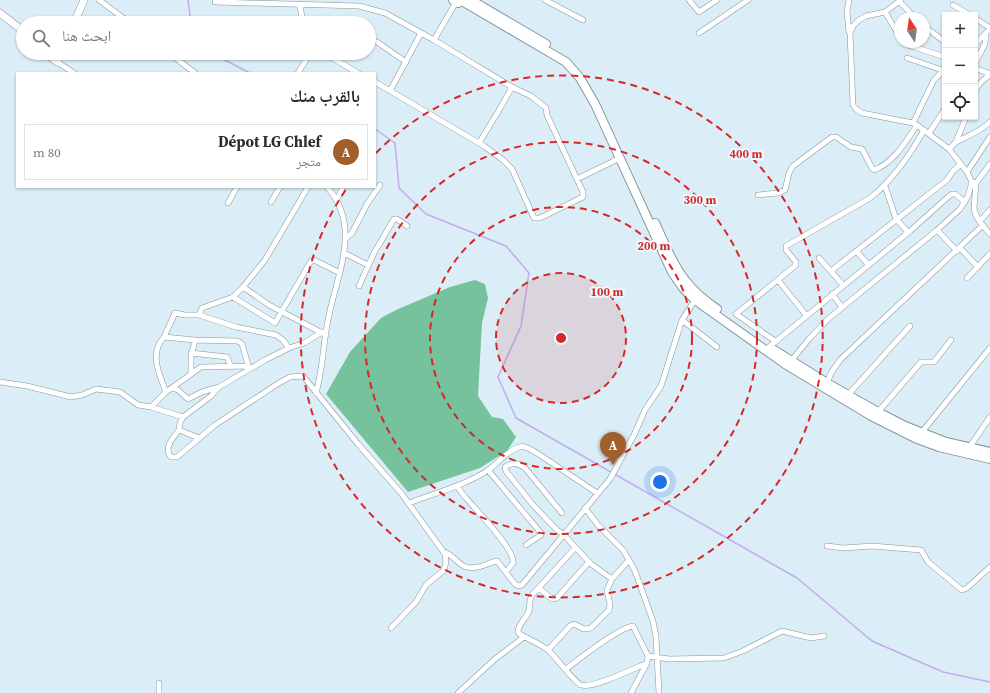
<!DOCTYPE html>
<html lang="ar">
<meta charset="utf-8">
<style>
body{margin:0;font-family:"Source Serif 4","Noto Naskh Arabic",serif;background:#f2f2f3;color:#2b2b33;direction:rtl}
.controls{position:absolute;right:12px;top:12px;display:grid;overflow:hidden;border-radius:0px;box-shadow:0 1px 3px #0004}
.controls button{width:36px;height:36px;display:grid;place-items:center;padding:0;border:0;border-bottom:1px solid #e1e1e2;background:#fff;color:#2b2b33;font:20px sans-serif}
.compass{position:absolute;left:894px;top:12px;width:36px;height:36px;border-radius:50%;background:#fff;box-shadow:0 1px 3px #0004;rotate:347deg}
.you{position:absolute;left:660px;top:482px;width:14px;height:14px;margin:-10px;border:3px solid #fff;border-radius:50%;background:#1a73e8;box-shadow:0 0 0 6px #1a73e833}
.badge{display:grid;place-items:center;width:26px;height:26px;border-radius:50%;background:#a15f2b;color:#fff;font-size:13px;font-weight:700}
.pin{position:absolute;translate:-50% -33px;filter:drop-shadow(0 1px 2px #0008)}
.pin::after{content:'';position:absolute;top:21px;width:14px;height:12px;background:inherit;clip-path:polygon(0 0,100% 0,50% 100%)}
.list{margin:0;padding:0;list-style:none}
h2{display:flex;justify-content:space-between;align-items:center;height:52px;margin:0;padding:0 16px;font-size:17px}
h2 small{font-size:13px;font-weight:400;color:#7c7c81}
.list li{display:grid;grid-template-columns:26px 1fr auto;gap:12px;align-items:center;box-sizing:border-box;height:56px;margin:0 8px 8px;padding:0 8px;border:1px solid #e1e1e2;border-radius:0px}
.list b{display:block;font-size:15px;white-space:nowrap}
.list p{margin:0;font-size:13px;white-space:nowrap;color:#7c7c81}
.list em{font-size:13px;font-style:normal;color:#7c7c81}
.icon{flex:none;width:22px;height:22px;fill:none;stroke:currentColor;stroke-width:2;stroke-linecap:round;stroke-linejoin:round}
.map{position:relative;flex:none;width:990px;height:693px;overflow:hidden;direction:ltr}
.search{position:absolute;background:#fff;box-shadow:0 1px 3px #0004;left:16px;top:16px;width:360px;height:44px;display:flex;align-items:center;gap:10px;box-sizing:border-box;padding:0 14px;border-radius:22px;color:#7c7c81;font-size:15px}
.panel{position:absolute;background:#fff;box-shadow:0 1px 3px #0004;left:16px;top:72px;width:360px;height:116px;border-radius:0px;direction:rtl}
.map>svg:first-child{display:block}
.forest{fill:#76c29c}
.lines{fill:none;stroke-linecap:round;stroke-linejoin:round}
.stream{stroke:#c3abed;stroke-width:1.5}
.minor-casing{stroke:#85969e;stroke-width:6}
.secondary-casing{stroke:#85969e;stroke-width:8}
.primary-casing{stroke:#85969e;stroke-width:10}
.minor{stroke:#fff;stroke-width:5}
.secondary{stroke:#fff;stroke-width:7}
.primary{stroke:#fff;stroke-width:8}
.ring{fill:none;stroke:#d62828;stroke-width:2;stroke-dasharray:7 5}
.centre{fill:#d62828;stroke:#eef9ff;stroke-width:2}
.ring-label{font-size:12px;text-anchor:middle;font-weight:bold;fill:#d62828;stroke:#eef9ff;stroke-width:4;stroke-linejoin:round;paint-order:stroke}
</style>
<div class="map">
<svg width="990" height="693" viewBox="0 0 990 693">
<rect width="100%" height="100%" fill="#dbedf6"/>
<path class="forest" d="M475,280L485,284L488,298L482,323L478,396L492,417L503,419L516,437L507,451L480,468L408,492L326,394L350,352L381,318L396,310L450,287Z"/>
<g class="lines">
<path class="stream" d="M188,0L191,23
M211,53L250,73
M375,129L395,143L399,188L426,214L506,246L529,273L521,326L498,377L516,418L797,578L872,641L943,672L990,682"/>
<defs>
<path id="minor" d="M99,0L130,23
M545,0L583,20
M689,0L699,12L717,0
M849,0L847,12L849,32
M901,0L885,12L866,16L859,20L853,26L850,33L853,105L857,110L862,113L913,123L917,125L949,149L967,172L972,182L976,183
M899,1L915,18
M215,2L359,6L385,13L434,40L512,87L531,96L546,108L547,115L583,192V197L540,218H534L512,169L503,160L484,146L375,82
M953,5L970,15
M300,6L303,23
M885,12L900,37
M975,18L990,28
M924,26L945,42
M699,33L748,0
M434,40L456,2
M377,42L406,62
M905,42L911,46L945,57
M975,44L990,29
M169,53L195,73
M324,53L358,73
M907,58L942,70
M57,62L74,73
M975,63L985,44L986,33
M975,68L990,74
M298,73L306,60L309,53
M390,91L421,33
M975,92C978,84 983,80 990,75
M913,123L934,80L945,69
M929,133L945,109
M956,142C968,136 981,131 990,122
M479,143L498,112L512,87
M949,149L956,142L966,117
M990,164L976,183L974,208C975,218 984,227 990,234
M967,172L990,137
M577,179L620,158
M885,186L896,219L908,232
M308,187L265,260L243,287L269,305L326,335
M758,195L778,193L785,190L789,173L793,166L832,137H836L851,147L862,149L872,168L874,170C894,163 906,141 917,125
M337,199L343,187
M271,202L280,187
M228,203L237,187
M980,221L990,210
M937,230L957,251
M346,238L352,233L367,204L380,185
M960,248L978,267
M856,251L868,264
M344,253L368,265
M819,258L843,285
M831,271L947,180L953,171L961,164
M967,278L990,254
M778,280L806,315
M359,286L374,253L394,219H397L407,226
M243,287L233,297L202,308L199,315L236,327L276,335L283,340L289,348
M832,294L842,307
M233,297L275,323L311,261L314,260L340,273
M682,320L717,347
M164,337L175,313L185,315H199
M775,341L736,314L796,265V262L786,250V246L870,198C893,180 910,155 924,130
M769,347L910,231L948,197L952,194H955L965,202
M191,353L227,357L231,367
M791,361L809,339L828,319L936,231L960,209L968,196L972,182
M191,374V357L195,340
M0,382L27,386L71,397L82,395L96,389L120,392L138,405L151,407L166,392L201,367L248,366
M827,383L831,373L840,360L983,225
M172,388L178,390L188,399L202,392L219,387
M166,392C159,374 149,353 164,337L195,340L238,341L242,344L249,368
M316,393C323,369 323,344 328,320C336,276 363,227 327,187
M848,395L910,326
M151,407L183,417
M878,412L921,362H934L951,340
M179,430C173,438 163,448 171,457H177L215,425L279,383L290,377L303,376L358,444L401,493L445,554L446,562L444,570L426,585L416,602L391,628
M922,432L990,348
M199,438L179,430L180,423L183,417L211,396L219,387L226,383L265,360L289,348L304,343L322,332
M969,448L990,417
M488,470L541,533V535L526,545
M457,486C460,490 463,495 466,498C475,509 516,550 513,563L506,572
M409,503C435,493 463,486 487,471C498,464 506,451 519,447C526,445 531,450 537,453L597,493
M585,508L598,525L623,550L629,560L635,571L653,621L656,637L659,693
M562,513L525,468C519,463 512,462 505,467L506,471L533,505L557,530L563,534L591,564L612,579
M827,546L844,548L872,546L921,550L928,562L962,590L967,588L990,567
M575,548L532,595C529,600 530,606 529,611C526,619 518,624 518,632L521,635C529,639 540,644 548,650C555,656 576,684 581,685C593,689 635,668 647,663
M443,551C459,558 459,571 478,567C485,566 490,562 497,561L515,584L519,586L522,585L610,479L634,435L645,410L661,386L682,320L695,300
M539,588L552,599L557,598L589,562
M548,650L570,626L574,624L584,629L591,628L609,610L610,605L607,590L612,579L629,560
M648,656L669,659L724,658L743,651L782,631L811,638L824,636
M566,669C579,659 618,628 633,626L648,656L647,663L631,693
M159,693V683
M458,693L495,659L524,637"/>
<path id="secondary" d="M0,13L23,31
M74,23L84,0
M45,53L57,62L61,53"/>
<path id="primary" d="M453,0L458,3L463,0
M471,0L546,44
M462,1L566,62L580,78L595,104L672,272L683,288L695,300L785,364L873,417L915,438L939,447L990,459
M655,223C664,242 672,264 685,280C694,292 705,301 717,309
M774,350L827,383L878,412L905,426L946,442L990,452"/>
</defs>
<use href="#minor" class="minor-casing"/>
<use href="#secondary" class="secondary-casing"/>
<use href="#primary" class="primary-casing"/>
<use href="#minor" class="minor"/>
<use href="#secondary" class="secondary"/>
<use href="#primary" class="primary"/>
</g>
<circle cx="561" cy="338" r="65" fill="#d62828" fill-opacity=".12"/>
<g class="ring">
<circle cx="561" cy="338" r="65"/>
<circle cx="561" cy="338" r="131"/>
<circle cx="561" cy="338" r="196"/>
<path d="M376 153A261 261 0 1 1 347 188"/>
</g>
<circle cx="561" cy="338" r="6" class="centre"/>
<g class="ring-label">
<text x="746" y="158">400 m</text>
<text x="700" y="204">300 m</text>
<text x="654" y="250">200 m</text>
<text x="607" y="296">100 m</text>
</g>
</svg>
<div class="controls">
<button>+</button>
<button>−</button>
<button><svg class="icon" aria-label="locate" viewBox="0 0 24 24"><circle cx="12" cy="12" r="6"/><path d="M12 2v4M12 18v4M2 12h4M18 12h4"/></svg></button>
</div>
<svg class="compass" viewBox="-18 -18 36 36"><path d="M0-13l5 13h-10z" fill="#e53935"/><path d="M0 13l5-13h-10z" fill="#7c7c81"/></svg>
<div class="you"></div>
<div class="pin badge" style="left:613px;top:465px">A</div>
<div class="search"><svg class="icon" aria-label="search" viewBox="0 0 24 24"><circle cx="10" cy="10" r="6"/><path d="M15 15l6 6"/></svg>ابحث هنا</div>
<section class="panel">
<h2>بالقرب منك<small></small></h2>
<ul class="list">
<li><span class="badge">A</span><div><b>Dépot LG Chlef</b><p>متجر</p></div><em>80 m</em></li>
</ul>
</section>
</div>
